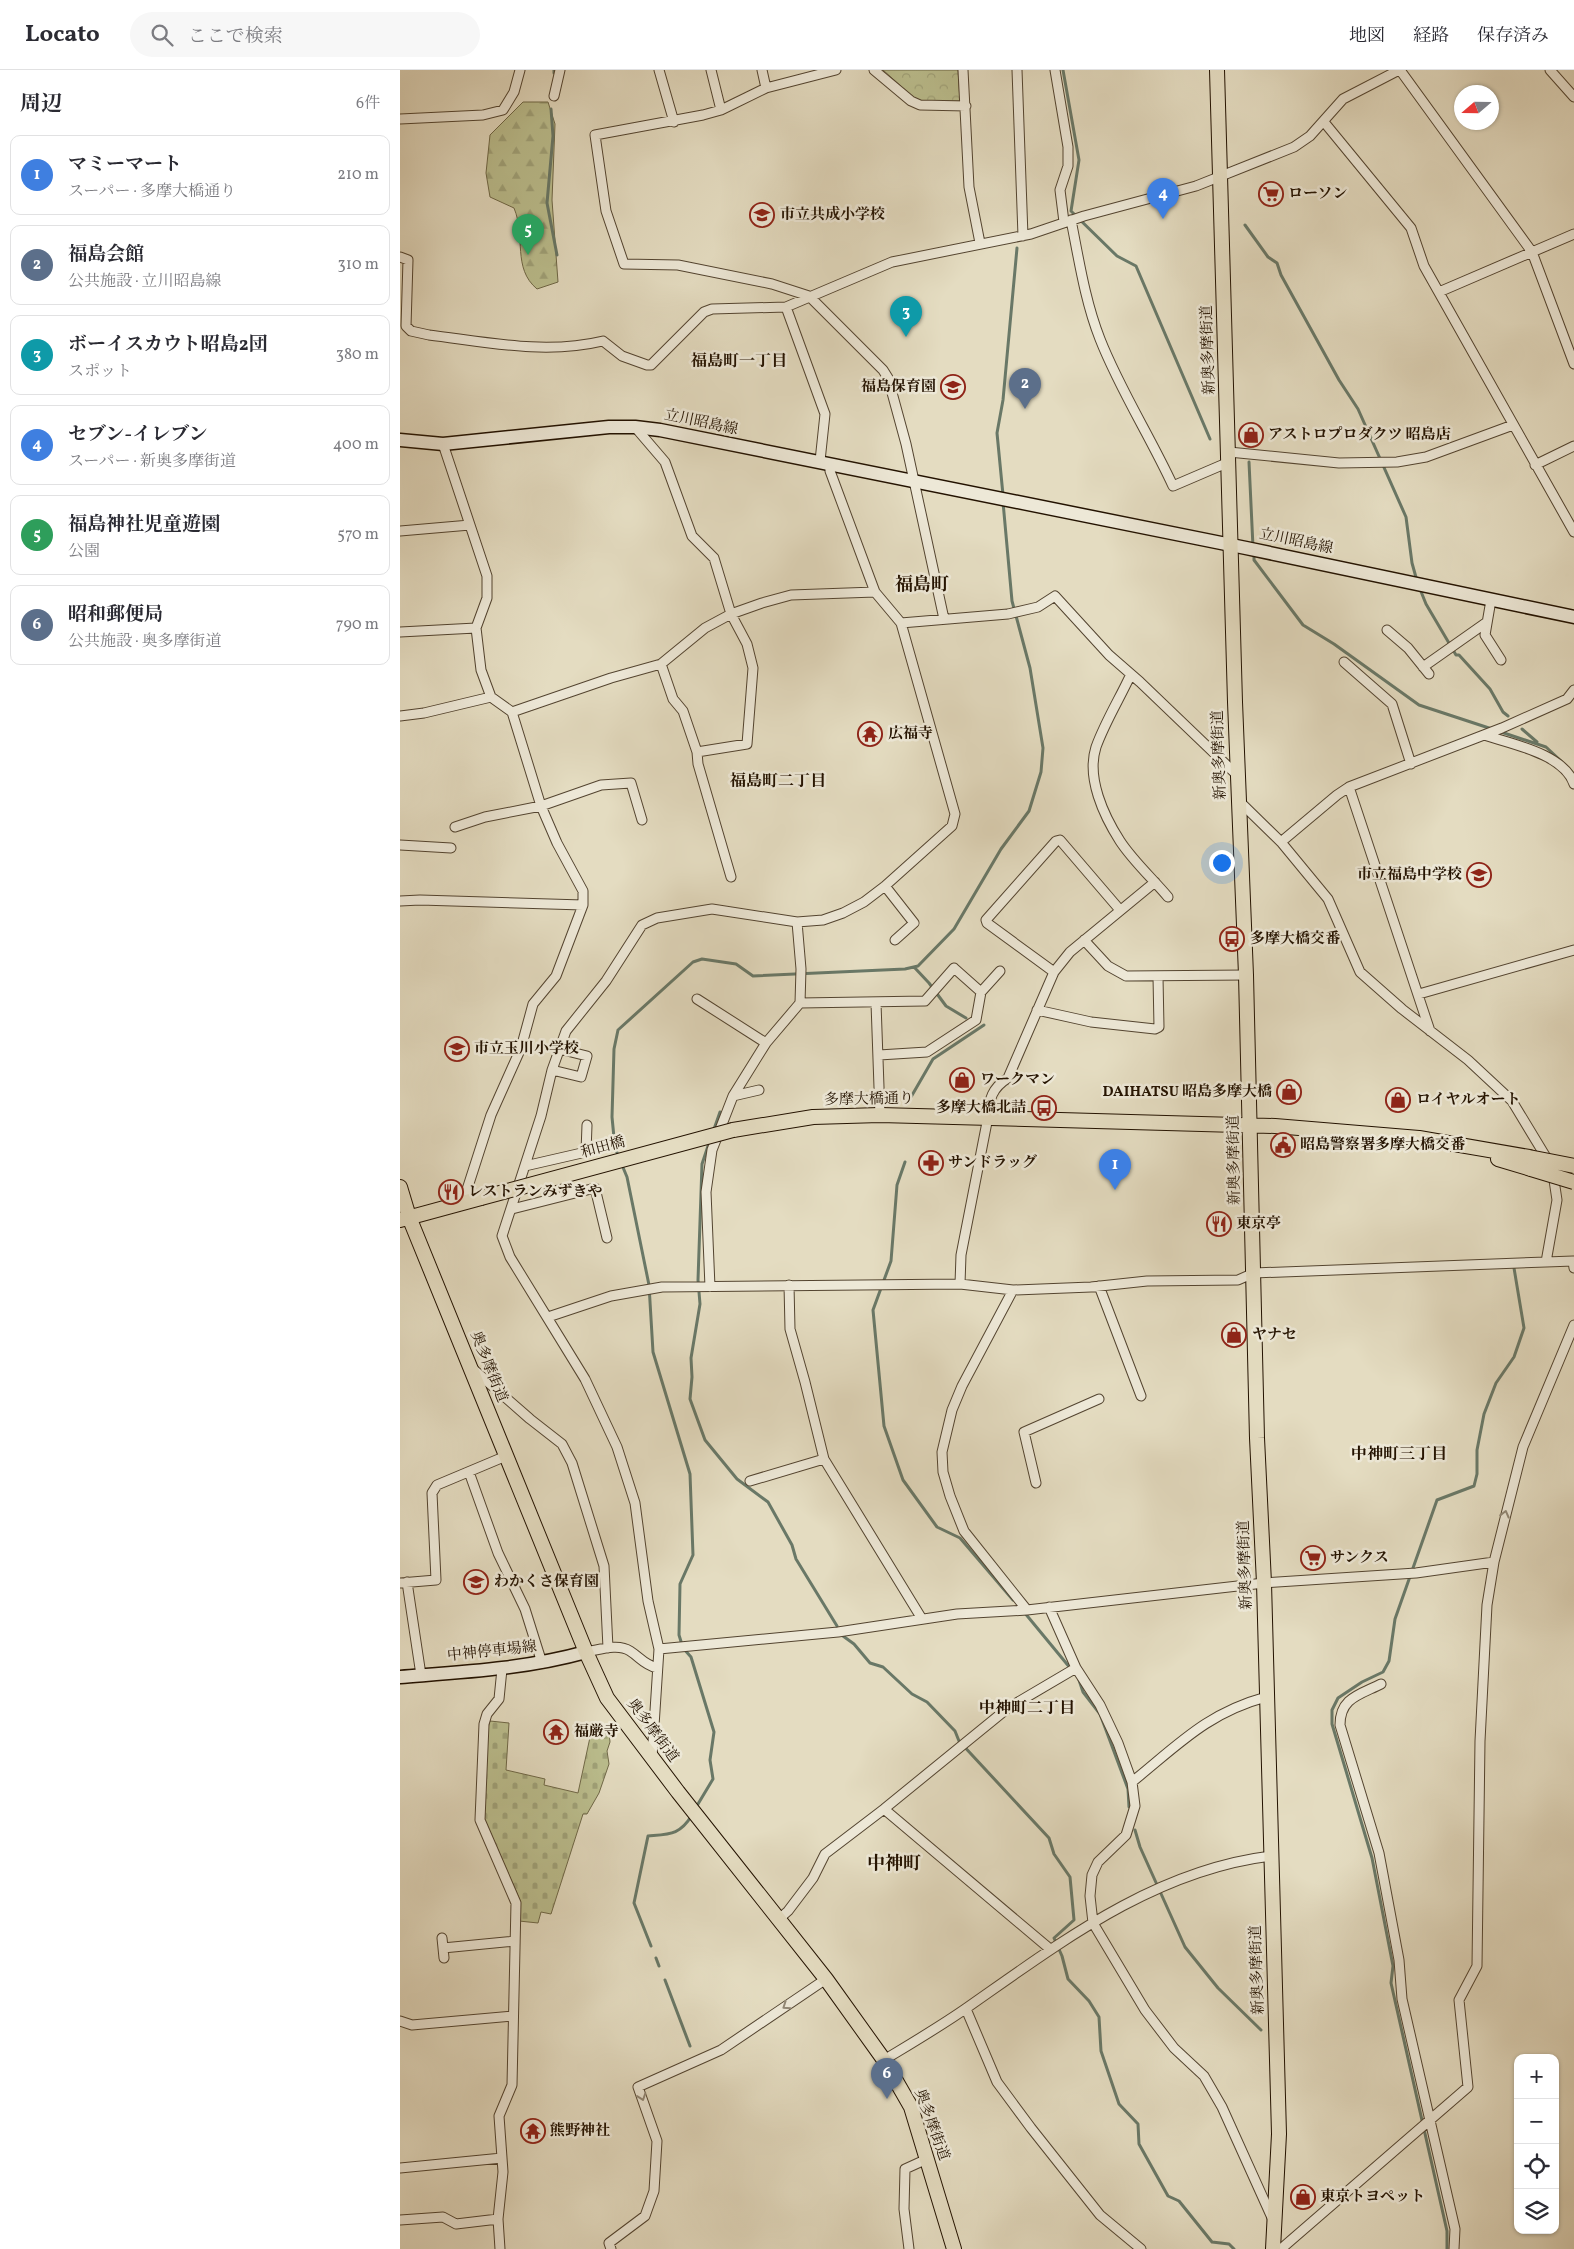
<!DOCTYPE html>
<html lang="ja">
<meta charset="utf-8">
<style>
body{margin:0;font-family:Vollkorn,"Noto Serif JP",serif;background:#f7f7f7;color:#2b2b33}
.controls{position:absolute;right:15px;bottom:15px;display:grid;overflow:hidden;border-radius:10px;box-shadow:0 1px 4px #0004}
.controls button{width:45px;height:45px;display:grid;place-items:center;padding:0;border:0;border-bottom:1px solid #e1e1e2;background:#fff;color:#2b2b33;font:25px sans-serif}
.compass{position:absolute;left:1054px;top:15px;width:45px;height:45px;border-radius:50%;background:#fff;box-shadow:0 1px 4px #0004;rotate:250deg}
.you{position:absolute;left:821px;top:792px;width:18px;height:18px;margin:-12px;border:4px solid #fff;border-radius:50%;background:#1a73e8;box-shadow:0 0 0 8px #1a73e833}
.badge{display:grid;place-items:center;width:32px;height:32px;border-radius:50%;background:#7c3aed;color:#fff;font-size:16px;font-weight:700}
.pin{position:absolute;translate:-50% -41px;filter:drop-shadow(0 1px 2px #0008)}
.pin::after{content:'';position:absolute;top:26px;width:18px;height:15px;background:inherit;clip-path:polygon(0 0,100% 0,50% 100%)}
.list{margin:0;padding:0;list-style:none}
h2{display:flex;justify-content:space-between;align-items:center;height:65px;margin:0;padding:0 20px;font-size:21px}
h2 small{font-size:16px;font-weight:400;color:#7c7c81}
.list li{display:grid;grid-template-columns:32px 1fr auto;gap:15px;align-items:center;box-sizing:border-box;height:80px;margin:0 10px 10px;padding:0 10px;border:1px solid #e1e1e2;border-radius:10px}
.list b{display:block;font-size:19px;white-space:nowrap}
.list p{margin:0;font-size:16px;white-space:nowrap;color:#7c7c81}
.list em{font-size:16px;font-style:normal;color:#7c7c81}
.icon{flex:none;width:28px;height:28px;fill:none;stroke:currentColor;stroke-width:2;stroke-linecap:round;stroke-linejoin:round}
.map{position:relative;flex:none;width:1174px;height:2179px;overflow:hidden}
header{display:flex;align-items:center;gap:30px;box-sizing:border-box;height:70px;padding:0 25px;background:#fff;border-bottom:1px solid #e1e1e2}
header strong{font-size:24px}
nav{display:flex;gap:28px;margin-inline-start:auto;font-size:18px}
.search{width:350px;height:45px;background:#f7f7f7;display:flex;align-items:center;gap:12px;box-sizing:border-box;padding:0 18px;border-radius:28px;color:#7c7c81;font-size:19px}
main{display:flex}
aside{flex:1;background:#fff}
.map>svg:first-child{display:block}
.forest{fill:url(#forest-firs);stroke:#6f6847}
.cemetery{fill:url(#cemetery-stones);stroke:#6f6847}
.park{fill:url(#park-crowns);stroke:#6f6847}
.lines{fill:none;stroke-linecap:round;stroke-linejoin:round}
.stream{stroke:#697867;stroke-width:3}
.minor-casing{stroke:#534430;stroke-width:11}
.secondary-casing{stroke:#231200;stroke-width:15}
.primary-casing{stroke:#231200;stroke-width:16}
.minor{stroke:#ede8d7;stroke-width:9}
.secondary{stroke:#ede8d7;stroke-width:12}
.primary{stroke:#e4dcc1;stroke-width:14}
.primary-bridge-casing{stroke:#231200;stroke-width:16;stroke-linecap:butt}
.primary-bridge{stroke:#e4dcc1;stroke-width:14}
.oneway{stroke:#928876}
.labels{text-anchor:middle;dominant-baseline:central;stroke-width:5;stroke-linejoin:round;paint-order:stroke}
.poi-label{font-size:15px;font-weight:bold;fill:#231200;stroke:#ede8d7;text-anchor:start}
.street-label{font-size:15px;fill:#231200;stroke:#ede8d7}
.neighbourhood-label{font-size:16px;font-weight:bold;fill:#231200;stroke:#ede8d7}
.quarter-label{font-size:18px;font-weight:bold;fill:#231200;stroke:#ede8d7}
</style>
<header>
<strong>Locato</strong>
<div class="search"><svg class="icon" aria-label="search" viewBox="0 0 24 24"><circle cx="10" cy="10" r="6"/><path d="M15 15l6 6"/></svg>ここで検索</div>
<nav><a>地図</a><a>経路</a><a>保存済み</a></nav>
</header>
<main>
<aside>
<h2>周辺<small>6件</small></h2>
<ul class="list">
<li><span class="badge" style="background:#3f7fe0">1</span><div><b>マミーマート</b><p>スーパー · 多摩大橋通り</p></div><em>210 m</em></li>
<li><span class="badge" style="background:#5c6f8a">2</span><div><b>福島会館</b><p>公共施設 · 立川昭島線</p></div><em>310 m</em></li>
<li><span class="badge" style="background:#0f9aa8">3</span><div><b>ボーイスカウト昭島2団</b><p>スポット</p></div><em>380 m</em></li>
<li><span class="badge" style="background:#3f7fe0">4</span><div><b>セブン-イレブン</b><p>スーパー · 新奥多摩街道</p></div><em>400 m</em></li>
<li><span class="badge" style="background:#2e9e5b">5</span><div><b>福島神社児童遊園</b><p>公園</p></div><em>570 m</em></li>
<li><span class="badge" style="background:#5c6f8a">6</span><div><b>昭和郵便局</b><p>公共施設 · 奥多摩街道</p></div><em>790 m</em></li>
</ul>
</aside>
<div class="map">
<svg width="1174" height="2179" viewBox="0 0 1174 2179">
<defs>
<pattern id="forest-firs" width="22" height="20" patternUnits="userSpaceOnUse" patternTransform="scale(1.25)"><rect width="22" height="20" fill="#bbbe8e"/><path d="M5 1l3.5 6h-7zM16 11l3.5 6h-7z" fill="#a0a279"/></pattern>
<pattern id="cemetery-stones" width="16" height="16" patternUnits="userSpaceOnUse" patternTransform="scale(1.25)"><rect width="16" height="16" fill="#bbbe8e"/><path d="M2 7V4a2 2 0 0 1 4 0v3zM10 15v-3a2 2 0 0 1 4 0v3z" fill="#a0a279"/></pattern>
<pattern id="park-crowns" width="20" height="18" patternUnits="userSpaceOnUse" patternTransform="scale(1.25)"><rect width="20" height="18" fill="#bbbe8e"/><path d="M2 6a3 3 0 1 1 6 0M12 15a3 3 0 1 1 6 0" fill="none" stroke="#a0a279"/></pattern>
</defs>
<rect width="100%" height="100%" fill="#e4dcc1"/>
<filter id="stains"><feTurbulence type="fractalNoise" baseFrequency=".004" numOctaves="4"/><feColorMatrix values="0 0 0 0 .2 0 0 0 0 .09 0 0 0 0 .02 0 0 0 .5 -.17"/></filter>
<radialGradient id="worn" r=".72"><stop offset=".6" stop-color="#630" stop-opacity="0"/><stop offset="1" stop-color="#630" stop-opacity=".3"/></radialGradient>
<path class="forest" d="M123,32H148L155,54L152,130L158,212L137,219C112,198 126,167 114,138L90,127L86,103L90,65Z"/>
<path class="cemetery" d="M90,1651L109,1653L106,1700L145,1709L144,1715L178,1723L192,1658L209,1660L210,1672L207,1681L209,1694L199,1723L187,1744H183L151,1844L141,1842L138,1853L119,1851V1828L84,1748L87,1661Z"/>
<path class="park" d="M483,0H558L560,31H522L513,27Z"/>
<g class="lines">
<path class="stream" d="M154,0V3
M663,0L679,90L671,141L717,186L736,196L810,369
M151,39L153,66L147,133L157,185
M845,155L868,187L877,193L881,205L939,310L958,339L1006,447L1012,493L1017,511
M849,392L853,477
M603,425L597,363L603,330L617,178
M854,483V490L903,555L934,574L1019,635L1092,659
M1020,519L1026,534L1056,585H1059L1090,619L1103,642L1108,646
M1122,659L1137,672
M1101,662L1146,677L1161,691
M514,897L529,913L546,936L566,948
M511,1027L533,989L584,955
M313,1062L320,1042
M310,1070L302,1094L298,1210L300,1234L291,1288L292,1307L290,1329L305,1370L337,1409L368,1432L392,1475L396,1489L437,1556
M219,1087L215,1078L212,1047L214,979L218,960L293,892L302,889L336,894L353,906L505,899L518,896L554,859L601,779L629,741L641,702L643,678L630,598L612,531L603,432
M505,1092L497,1115L491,1191L473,1240L484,1356L503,1410L537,1457L560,1468L613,1530
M222,1095L227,1107L249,1215L253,1282L290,1404L293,1485L280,1514L279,1565L283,1578L291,1587L314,1662L310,1690L313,1709L295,1739
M624,1542L671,1599
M443,1566L454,1574L470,1593L483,1597L512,1624L527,1632L555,1661L559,1671L649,1768L654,1784L670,1807L674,1850L654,1868L662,1886L668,1909L689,1931L699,1947L701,1981L719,2034L738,2054L739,2074L768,2126L779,2131L812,2172L829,2174L834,2179
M679,1610L683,1622L700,1644L728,1719L729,1737
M735,1760L740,1777L785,1877L818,1918L861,1960
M251,1876L234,1833L248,1766C270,1764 280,1765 292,1745
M256,1888L259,1896
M265,1910L290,1976
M1047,2179V2161L991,1913L993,1896L972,1788L932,1654V1640L938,1628L962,1612L983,1602L989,1591L995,1549L1037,1430L1074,1416L1077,1404V1380L1084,1344L1096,1313L1114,1287L1124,1258L1114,1198"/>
<defs>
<path id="minor" d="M259,0L274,52
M311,0L321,40
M362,0L366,18
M436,0L366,18L321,40L303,45L195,65L206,141L224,194L278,195L372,214L409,226L483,300L488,308L506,374L544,549
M474,0L511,31L520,35L566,36
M563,0L569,117L580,173
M617,0L623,166
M655,0L668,77V96L660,120L664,152
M1000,0L1132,182L1174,294
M1150,0L1174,27
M154,26L160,0
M0,49L83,45L103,40L114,22L120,0
M924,52L1011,158L1024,196L1174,462
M671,150C679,190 685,231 700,269C720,320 750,366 773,416L829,392
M0,187L8,190L6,256L11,261L29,265C86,272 145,285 203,271L222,286L247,295H251L304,242L312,239L386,237L492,192L631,164L684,146L796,116L894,77L910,66L943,29L999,0
M1039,222L1174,164
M386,237L425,344L420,391
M235,357L265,392L292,466L314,488L331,544L347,574L353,598L347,674L297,682
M43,374L87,506V528L76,558L81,600L91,627L112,642L141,736L157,773L183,821V835L156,906L133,934L121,978L91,1045L63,1132
M829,382L939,393L997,392L1026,387L1113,355
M1135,395L1174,376
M0,461L70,455
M1091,530L1085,565L1101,590
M501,553L608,544L638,537L655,526L709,585L740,612L837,705
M987,560L1008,578L1029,604
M0,562L76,558
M944,592L992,634L1011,694
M261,594L273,629L283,641L297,682L298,694L331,807
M1023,597L1087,552
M731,604C720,628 705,652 696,677C686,708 704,746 720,771C733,791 753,809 768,827
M112,642L211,608L261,594L305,558L331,544L362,533L391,525L475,522
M0,646L24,643L91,627
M1084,665C1112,674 1164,684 1174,714
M949,717L1030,961
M839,731L881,772L937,725L949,717L1102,658L1167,629L1174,620
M55,757L85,747L141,736L201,715L231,713L242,750
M881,772L928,829L960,902L1002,939L1068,990L1112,1031L1152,1097L1157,1130L1146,1192L1173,1191L1174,1198
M0,775L51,778
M485,816L514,853L495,870
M0,831L20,830L183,835
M684,870L708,896L726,906L846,905
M654,902L587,853L586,850L656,771L660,770L720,840
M581,922L600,901
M1019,924L1174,880
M297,929L366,973
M400,933L525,931L554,898L581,922L576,950L527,982L479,985
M476,933L480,1045
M637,940L691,952L755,959L759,957L758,907
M152,1000L181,1007L187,986L159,979
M333,1026L359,1020
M125,1096L186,1082L187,1055
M112,1139L195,1118L207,1168
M560,1214L561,1185L588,1047C589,1029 592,1018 608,1008L654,902L670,882L755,812
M389,1215L390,1259L405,1312L424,1389L522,1549
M699,1216L741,1326
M310,1217L306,1122L312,1080L333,1026L366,973L400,933L401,899L397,852
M613,1220L562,1316L552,1340L542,1382L543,1402L550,1426L564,1461L627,1540
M148,1247L211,1226L262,1217L560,1214L613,1220L691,1217L747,1211L838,1210L854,1203L1146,1192
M73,1299L130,1349L162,1374L172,1393L204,1496L208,1578
M69,1402L98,1483L125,1539L142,1593
M350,1411L424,1389
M636,1413L624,1362L699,1329
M7,1512L21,1605
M0,1513L36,1510L32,1423L37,1415L106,1386
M649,1537L676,1598L700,1635L718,1673L732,1712L735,1736L726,1765L698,1792L692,1805L690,1826L693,1853L745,1940L774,1978L804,2006L822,2037L873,2150
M259,1579L438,1562L557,1544L627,1540L864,1513L1016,1503L1094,1492
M186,1582C199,1580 218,1573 230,1581C241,1588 243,1594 257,1598
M981,1614C959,1625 940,1628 940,1655L979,1783L999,1890L1002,1929L1055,2159L1054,2179
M252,1687L259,1579L248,1531L235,1433L217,1377L185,1309L110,1187L102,1166L141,1046L152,1000L166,961L206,911L242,855L257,848L312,839L397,852L423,850L443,843L464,832L485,816L552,756L555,744L501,553L475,522L430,401V394
M732,1712C778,1675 807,1643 866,1627
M484,1739L650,1879
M379,1849L388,1841L413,1808L425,1784L484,1739L608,1638L676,1598
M42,1868L44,1888
M43,1878L115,1871
M566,1939L597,2012L631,2058L700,2145L741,2179
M0,1951L12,1955L113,1946
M484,1990C512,1973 541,1956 568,1937C661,1872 755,1800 871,1786
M0,2098L102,2088
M0,2150L43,2147L56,2154L98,2149
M100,2179L98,2149L103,2102L99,2046L112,2015L116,1833L80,1750L84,1654L87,1644L99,1629L102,1599
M211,2179L209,2173L245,2146L254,2121L257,2071L238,2017L321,1980L426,1909
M509,2179L504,2139L505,2099L527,2089
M881,2179L1068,2017L1059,1930L1077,1896L1080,1671L1087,1535L1094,1492L1123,1377L1174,1255"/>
<path id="secondary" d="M0,370L43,374L209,357H235L260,360L846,478L1174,547
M0,1607C63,1602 125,1599 186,1582"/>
<path id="primary" d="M817,0L835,632L846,905L857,1368L864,1513L879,2064L873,2179
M333,1060L413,1047L480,1045L875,1056L1019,1068L1129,1087
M1098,1089L1131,1099
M0,1117L9,1147L186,1582L207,1628L278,1722L426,1909L484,1990L511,2037L554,2179
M0,1150L81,1128"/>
</defs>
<use href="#minor" class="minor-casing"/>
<use href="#secondary" class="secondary-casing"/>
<use href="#primary" class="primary-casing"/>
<use href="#minor" class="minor"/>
<use href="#secondary" class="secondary"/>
<use href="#primary" class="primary"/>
<defs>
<path id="primary-bridge" d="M1129,1087L1174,1096
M1131,1099L1174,1112
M81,1128L333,1060"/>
</defs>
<use href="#primary-bridge" class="primary-bridge-casing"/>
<use href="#primary-bridge" class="primary-bridge"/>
</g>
<defs><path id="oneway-chevron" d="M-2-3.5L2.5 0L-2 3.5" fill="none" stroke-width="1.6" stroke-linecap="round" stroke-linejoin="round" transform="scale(1.25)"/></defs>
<g class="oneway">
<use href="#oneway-chevron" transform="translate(1105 1444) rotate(-76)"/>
<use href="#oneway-chevron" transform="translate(386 1936) rotate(146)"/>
<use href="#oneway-chevron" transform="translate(242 2027) rotate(71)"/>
</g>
<defs>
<symbol id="supermarket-ring" viewBox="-11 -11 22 22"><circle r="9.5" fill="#ede8d7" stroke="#8f2418" stroke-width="1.5"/><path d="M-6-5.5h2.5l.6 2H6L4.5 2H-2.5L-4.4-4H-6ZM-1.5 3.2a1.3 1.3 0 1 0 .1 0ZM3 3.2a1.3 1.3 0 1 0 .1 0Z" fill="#8f2418"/></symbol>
<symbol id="school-ring" viewBox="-11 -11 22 22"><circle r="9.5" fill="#ede8d7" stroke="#8f2418" stroke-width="1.5"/><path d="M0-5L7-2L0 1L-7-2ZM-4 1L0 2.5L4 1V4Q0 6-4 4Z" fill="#8f2418"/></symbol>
<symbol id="shop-ring" viewBox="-11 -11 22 22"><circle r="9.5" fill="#ede8d7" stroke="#8f2418" stroke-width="1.5"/><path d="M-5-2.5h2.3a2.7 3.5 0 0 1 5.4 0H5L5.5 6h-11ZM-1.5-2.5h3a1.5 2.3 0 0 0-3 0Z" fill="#8f2418"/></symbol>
<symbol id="temple-ring" viewBox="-11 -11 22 22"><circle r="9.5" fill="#ede8d7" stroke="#8f2418" stroke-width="1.5"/><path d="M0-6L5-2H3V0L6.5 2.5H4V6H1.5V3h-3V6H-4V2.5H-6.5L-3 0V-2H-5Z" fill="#8f2418"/></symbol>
<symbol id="bus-ring" viewBox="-11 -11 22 22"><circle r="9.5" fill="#ede8d7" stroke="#8f2418" stroke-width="1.5"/><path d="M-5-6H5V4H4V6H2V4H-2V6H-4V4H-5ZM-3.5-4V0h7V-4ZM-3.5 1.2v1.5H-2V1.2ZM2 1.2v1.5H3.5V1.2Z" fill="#8f2418"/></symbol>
<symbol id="civic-ring" viewBox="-11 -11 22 22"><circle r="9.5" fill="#ede8d7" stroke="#8f2418" stroke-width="1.5"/><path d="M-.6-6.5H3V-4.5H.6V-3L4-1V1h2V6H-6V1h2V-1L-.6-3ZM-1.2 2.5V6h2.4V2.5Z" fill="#8f2418"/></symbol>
<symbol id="pharmacy-ring" viewBox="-11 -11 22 22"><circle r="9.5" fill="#ede8d7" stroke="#8f2418" stroke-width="1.5"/><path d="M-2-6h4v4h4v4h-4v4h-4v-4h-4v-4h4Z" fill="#8f2418"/></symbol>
<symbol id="restaurant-ring" viewBox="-11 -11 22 22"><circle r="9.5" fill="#ede8d7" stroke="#8f2418" stroke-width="1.5"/><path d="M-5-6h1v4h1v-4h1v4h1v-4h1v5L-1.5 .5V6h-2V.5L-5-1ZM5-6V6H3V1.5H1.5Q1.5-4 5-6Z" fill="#8f2418"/></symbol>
</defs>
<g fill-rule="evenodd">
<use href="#supermarket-ring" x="857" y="110" width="28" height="28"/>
<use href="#school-ring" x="348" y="131" width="28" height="28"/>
<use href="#school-ring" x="539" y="303" width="28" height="28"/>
<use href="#shop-ring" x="837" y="351" width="28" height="28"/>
<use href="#temple-ring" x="456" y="650" width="28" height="28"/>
<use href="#school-ring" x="1065" y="791" width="28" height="28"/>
<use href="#bus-ring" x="818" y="855" width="28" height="28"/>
<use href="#school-ring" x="43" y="965" width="28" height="28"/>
<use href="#shop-ring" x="548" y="996" width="28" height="28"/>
<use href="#shop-ring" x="875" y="1008" width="28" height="28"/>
<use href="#shop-ring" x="984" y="1016" width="28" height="28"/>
<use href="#bus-ring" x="630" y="1024" width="28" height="28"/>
<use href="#civic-ring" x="869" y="1061" width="28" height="28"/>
<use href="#pharmacy-ring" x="517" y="1079" width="28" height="28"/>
<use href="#restaurant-ring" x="37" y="1108" width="28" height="28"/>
<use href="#restaurant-ring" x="805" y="1140" width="28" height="28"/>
<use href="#shop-ring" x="820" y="1251" width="28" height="28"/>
<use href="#supermarket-ring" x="899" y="1474" width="28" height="28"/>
<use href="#school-ring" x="62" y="1498" width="28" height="28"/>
<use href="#temple-ring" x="142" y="1648" width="28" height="28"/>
<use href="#temple-ring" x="119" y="2047" width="28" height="28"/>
<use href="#shop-ring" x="889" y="2113" width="28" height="28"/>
</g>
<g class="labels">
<g class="poi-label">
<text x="888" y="124">ローソン</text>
<text x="380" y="145">市立共成小学校</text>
<text x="536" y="317" text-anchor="end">福島保育園</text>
<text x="868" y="365">アストロプロダクツ 昭島店</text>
<text x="488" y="664">広福寺</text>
<text x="1062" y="805" text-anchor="end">市立福島中学校</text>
<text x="850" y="869">多摩大橋交番</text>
<text x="74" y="979">市立玉川小学校</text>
<text x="580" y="1010">ワークマン</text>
<text x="872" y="1022" text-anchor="end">DAIHATSU 昭島多摩大橋</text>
<text x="1016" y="1030">ロイヤルオート</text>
<text x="626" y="1038" text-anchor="end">多摩大橋北詰</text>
<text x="900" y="1075">昭島警察署多摩大橋交番</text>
<text x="548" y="1093">サンドラッグ</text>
<text x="68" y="1122">レストランみずきや</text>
<text x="836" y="1154">東京亭</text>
<text x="852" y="1265">ヤナセ</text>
<text x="930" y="1488">サンクス</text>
<text x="94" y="1512">わかくさ保育園</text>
<text x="174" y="1662">福厳寺</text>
<text x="150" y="2061">熊野神社</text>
<text x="920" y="2127">東京トヨペット</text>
</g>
<g class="street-label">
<text transform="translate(809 280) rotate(-92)">新奥多摩街道</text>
<text transform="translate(301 353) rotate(12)">立川昭島線</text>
<text transform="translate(896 472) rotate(12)">立川昭島線</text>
<text transform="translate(820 685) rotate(-92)">新奥多摩街道</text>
<text transform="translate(469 1030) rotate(-1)">多摩大橋通り</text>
<text transform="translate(203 1078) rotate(-15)">和田橋</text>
<text transform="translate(835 1090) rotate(-91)">新奥多摩街道</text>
<text transform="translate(88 1297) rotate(68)">奥多摩街道</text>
<text transform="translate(846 1495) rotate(-92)">新奥多摩街道</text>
<text transform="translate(92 1582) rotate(-6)">中神停車場線</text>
<text transform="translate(252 1661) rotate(53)">奥多摩街道</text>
<text transform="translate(858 1900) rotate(-92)">新奥多摩街道</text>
<text transform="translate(531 2055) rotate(70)">奥多摩街道</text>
</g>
<g class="neighbourhood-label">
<text x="339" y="292">福島町一丁目</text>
<text x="378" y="712">福島町二丁目</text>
<text x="999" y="1385">中神町三丁目</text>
<text x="627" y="1639">中神町二丁目</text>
</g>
<g class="quarter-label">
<text x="522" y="515">福島町</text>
<text x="494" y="1794">中神町</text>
</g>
</g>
<rect width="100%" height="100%" filter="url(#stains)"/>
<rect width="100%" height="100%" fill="url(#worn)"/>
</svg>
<div class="controls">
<button>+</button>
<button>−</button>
<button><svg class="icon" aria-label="locate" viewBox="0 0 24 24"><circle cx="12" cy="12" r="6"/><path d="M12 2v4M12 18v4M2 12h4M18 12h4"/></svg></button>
<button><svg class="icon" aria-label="layers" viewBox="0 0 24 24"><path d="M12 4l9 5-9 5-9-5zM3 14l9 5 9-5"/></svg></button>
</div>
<svg class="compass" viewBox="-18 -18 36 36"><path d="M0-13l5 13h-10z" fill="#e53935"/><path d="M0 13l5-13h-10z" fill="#7c7c81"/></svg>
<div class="you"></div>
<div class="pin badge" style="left:715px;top:1120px;background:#3f7fe0">1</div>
<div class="pin badge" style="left:625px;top:339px;background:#5c6f8a">2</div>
<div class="pin badge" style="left:506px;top:267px;background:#0f9aa8">3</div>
<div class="pin badge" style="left:763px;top:149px;background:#3f7fe0">4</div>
<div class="pin badge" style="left:128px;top:185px;background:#2e9e5b">5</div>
<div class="pin badge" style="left:487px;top:2029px;background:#5c6f8a">6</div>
</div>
</main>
